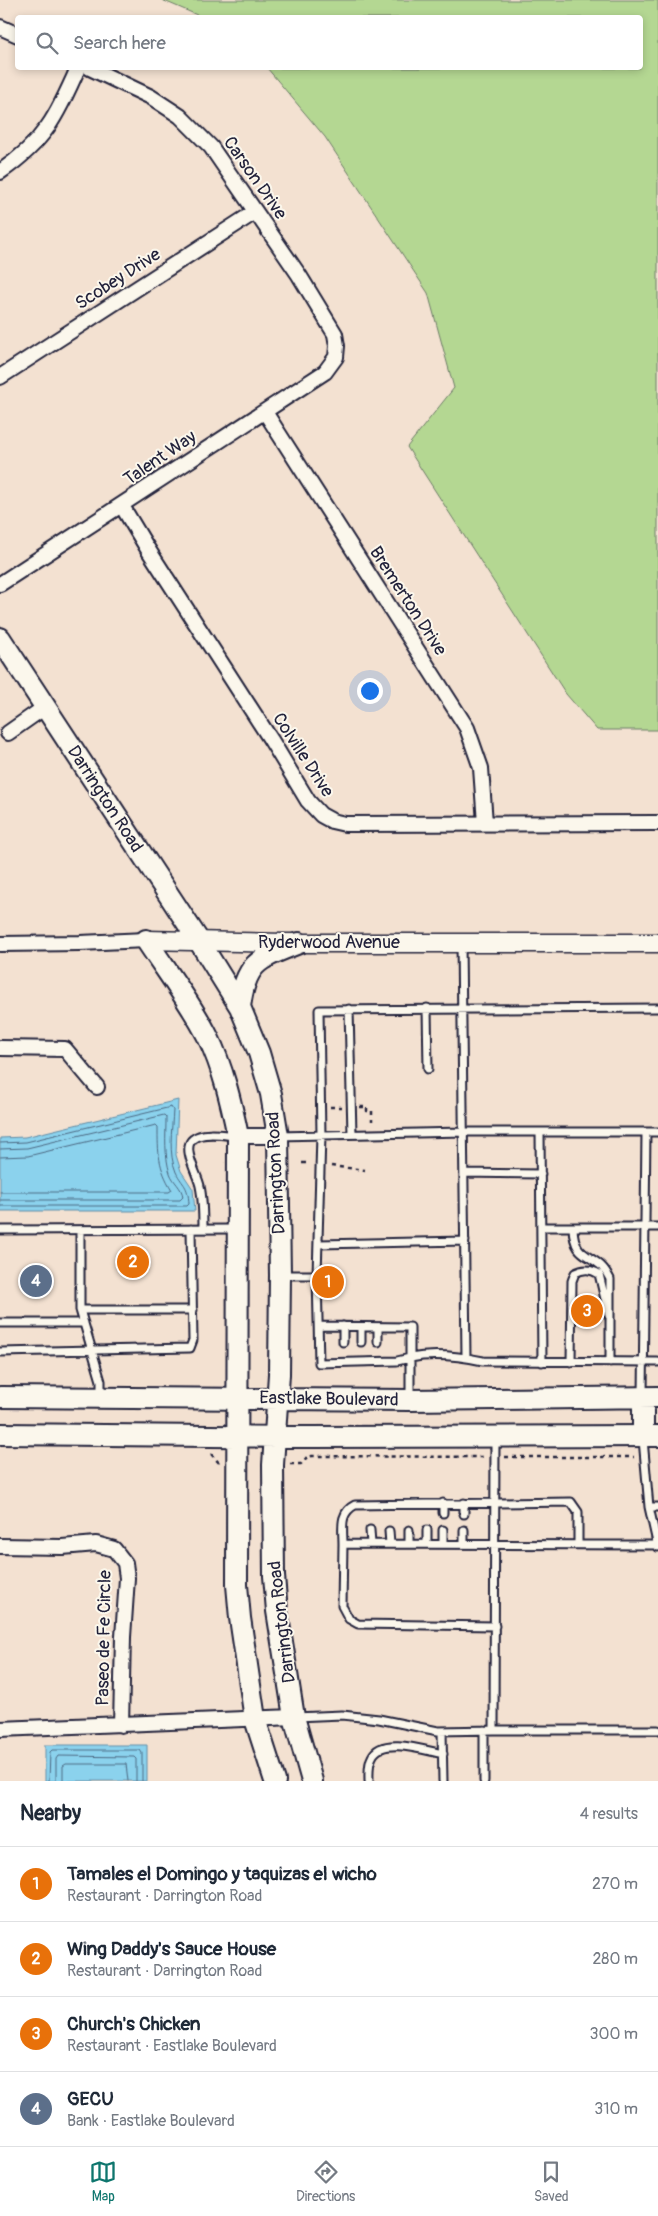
<!DOCTYPE html>
<meta charset="utf-8">
<style>
body{margin:0;font-family:Pangolin,sans-serif;background:#f2f2f3;color:#1f2937}
.you{position:absolute;left:369px;top:690px;width:18px;height:18px;margin:-12px;border:4px solid #fff;border-radius:50%;background:#1a73e8;box-shadow:0 0 0 8px #1a73e833}
.badge{display:grid;place-items:center;width:32px;height:32px;border-radius:50%;background:#0f766e;color:#fff;font-size:16px;font-weight:700}
.pin{position:absolute;translate:-50% -50%;border:2px solid #fff;box-shadow:0 1px 5px #0006}
.list{margin:0;padding:0;list-style:none}
h2{display:flex;justify-content:space-between;align-items:center;height:65px;margin:0;padding:0 20px;font-size:21px}
h2 small{font-size:16px;font-weight:400;color:#747a83}
.list li{display:grid;grid-template-columns:32px 1fr auto;gap:15px;align-items:center;box-sizing:border-box;height:75px;padding:0 20px;border-top:1px solid #e0e1e3}
.list b{display:block;font-size:19px;white-space:nowrap}
.list p{margin:0;font-size:16px;white-space:nowrap;color:#747a83}
.list em{font-size:16px;font-style:normal;color:#747a83}
.icon{flex:none;width:28px;height:28px;fill:none;stroke:currentColor;stroke-width:2;stroke-linecap:round;stroke-linejoin:round}
.map{position:relative;flex:none;width:658px;height:1781px;overflow:hidden}
.search{position:absolute;background:#fff;box-shadow:0 2px 8px #0003;left:15px;right:15px;top:15px;height:55px;display:flex;align-items:center;gap:12px;box-sizing:border-box;padding:0 18px;border-radius:5px;color:#747a83;font-size:19px}
.sheet{height:365px;background:#fff}
nav{display:flex;justify-content:space-around;align-items:center;box-sizing:border-box;height:70px;border-top:1px solid #e0e1e3;background:#fff;font-size:14px;color:#747a83}
nav a{display:grid;justify-items:center;gap:2px}
nav .on{color:#0f766e}
.map>svg:first-child{display:block}
.green{fill:#b4d792;stroke:#6b7c66}
.water{fill:#8bd2ed;stroke:#618ca6}
.lines{fill:none;stroke-linecap:round;stroke-linejoin:round}
.shore{stroke:#4c6882;stroke-width:1}
.service-casing{stroke:#22223b;stroke-width:11}
.minor-casing{stroke:#22223b;stroke-width:18}
.tertiary-casing{stroke:#22223b;stroke-width:21}
.secondary-casing{stroke:#22223b;stroke-width:24}
.path{stroke:#22223b;stroke-width:2.5;stroke-dasharray:4 4;stroke-linecap:butt}
.service{stroke:#fbf7ec;stroke-width:7}
.minor{stroke:#fbf7ec;stroke-width:14}
.tertiary{stroke:#fbf7ec;stroke-width:18}
.secondary{stroke:#fbf7ec;stroke-width:20}
.labels{text-anchor:middle;dominant-baseline:central;stroke-width:4;stroke-linejoin:round;paint-order:stroke}
.street-label{font-size:18px;fill:#22223b;stroke:#fbf7ec}
</style>
<div class="map">
<svg width="658" height="1781" viewBox="0 0 658 1781">
<rect width="100%" height="100%" fill="#f3e1d1"/>
<filter id="ink" filterUnits="userSpaceOnUse"><feTurbulence type="fractalNoise" baseFrequency=".02" numOctaves="2"/><feDisplacementMap in="SourceGraphic" scale="10" xChannelSelector="R" yChannelSelector="G"/><feConvolveMatrix kernelMatrix="1 2 1 2 8 2 1 2 1" color-interpolation-filters="sRGB"/></filter>
<g filter="url(#ink)">
<path class="green" d="M162,0H658V730H597L566,694L407,447L454,388L428,293L325,137L267,68H640V18H204Z"/>
<path class="water" d="M178,1100L176,1155L181,1171L193,1189L195,1211H0V1138L25,1137Z
M45,1745H147V1781H45Z"/>
<g class="lines">
<path class="shore" d="M0,1143L26,1142L171,1107L173,1110C172,1130 168,1153 176,1172C183,1186 188,1184 189,1204L187,1206H0
M0,1149L27,1148L164,1115L166,1117C166,1136 164,1155 170,1173C173,1182 182,1187 183,1197L180,1200H0
M0,1157L28,1156L156,1125L158,1127C158,1153 158,1167 172,1190L169,1192H0
M49,1781L50,1752L52,1750H140L142,1753V1781
M56,1781V1759L58,1756L134,1757L136,1759V1781
M63,1781V1766L66,1764H126L128,1781"/>
<defs>
<path id="service" d="M461,943L466,1357
M427,1008L428,1069
M349,1009L352,1134
M540,1132L542,1362
M278,1136L464,1132H658
M464,1173L541,1174
M541,1227H658
M573,1227C574,1264 597,1250 610,1279V1362
M203,1229C203,1214 203,1200 200,1186C198,1175 181,1148 193,1139C202,1131 224,1135 235,1136
M0,1230L235,1229
M80,1231V1310L101,1381V1397
M319,1244L465,1241
M283,1275H317L321,1135L319,1010L658,1008
M317,1275L319,1363L397,1361L410,1358V1398
M80,1310H193
M0,1323H84
M319,1326L410,1327V1358C434,1353 459,1356 483,1361L658,1362
M343,1326V1342
M361,1327V1342
M378,1327V1342
M0,1352L190,1348L193,1340L191,1229
M571,1362L572,1281L575,1273C584,1268 591,1269 599,1274L609,1316
M643,1396L646,1132
M643,1439L649,1507L658,1547
M464,1503V1514
M649,1507H658
M443,1513V1503
M370,1530L371,1544
M409,1530V1543
M427,1530V1543
M464,1530V1543
M389,1531L390,1544
M443,1543V1530
M343,1544C343,1528 339,1513 355,1505L571,1502L578,1512V1544
M495,1626L358,1624L349,1619L342,1606L343,1544L657,1545
M295,1717L342,1715L379,1719L438,1731L494,1730L495,1439
M494,1730H658
M442,1731L443,1781
M369,1781C369,1773 368,1764 372,1757C381,1736 424,1750 443,1754
M484,1781V1730"/>
<path id="minor" d="M0,27L18,35
M0,172C45,141 57,116 78,68
M0,377L255,212
M265,412L467,728L481,768L485,823
M122,506L149,551L271,740L308,801L321,815L332,821L345,824L658,823
M0,584L325,372L336,357L337,346L335,334L299,275L211,147L180,116L151,97L90,68
M8,733L45,707
M0,944L80,943L146,940
M0,1048L65,1049L97,1087
M238,1136H278
M0,1546L62,1547L96,1544L114,1549L125,1563L127,1578L123,1637L121,1725
M0,1729L294,1717"/>
<path id="tertiary" d="M146,940L283,943H658"/>
<path id="secondary" d="M0,638L199,941L240,1007L259,1053L271,1094L278,1136L280,1275L279,1374L273,1465L274,1576L277,1611L294,1717L312,1781
M146,940C167,972 191,1003 208,1037C223,1068 231,1102 238,1136L237,1585L240,1618L255,1719L275,1781
M240,1007C246,961 259,959 299,943
M0,1397L410,1400L658,1397
M0,1434L307,1437L658,1436
M643,1436V1397"/>
</defs>
<use href="#service" class="service-casing"/>
<use href="#minor" class="minor-casing"/>
<use href="#tertiary" class="tertiary-casing"/>
<use href="#secondary" class="secondary-casing"/>
<path class="path" d="M330,1107H342
M360,1107H367V1111H372V1121
M302,1163H310
M331,1166L365,1170
M211,1454L220,1464
M505,1457H634
M290,1464H301L307,1457L312,1456L484,1457"/>
<use href="#service" class="service"/>
<use href="#minor" class="minor"/>
<use href="#tertiary" class="tertiary"/>
<use href="#secondary" class="secondary"/>
</g>
</g>
<g class="labels">
<g class="street-label">
<text transform="translate(255 178) rotate(55)">Carson Drive</text>
<text transform="translate(118 279) rotate(-33)">Scobey Drive</text>
<text transform="translate(160 458) rotate(-34)">Talent Way</text>
<text transform="translate(408 601) rotate(57)">Bremerton Drive</text>
<text transform="translate(303 755) rotate(57)">Colville Drive</text>
<text transform="translate(105 799) rotate(57)">Darrington Road</text>
<text x="329" y="942">Ryderwood Avenue</text>
<text transform="translate(276 1173) rotate(-93)">Darrington Road</text>
<text transform="translate(329 1399) rotate(1)">Eastlake Boulevard</text>
<text transform="translate(282 1622) rotate(-97)">Darrington Road</text>
<text transform="translate(104 1638) rotate(-89)">Paseo de Fe Circle</text>
</g>
</g>
</svg>
<div class="you"></div>
<div class="pin badge" style="left:328px;top:1282px;background:#e8710a">1</div>
<div class="pin badge" style="left:133px;top:1262px;background:#e8710a">2</div>
<div class="pin badge" style="left:587px;top:1311px;background:#e8710a">3</div>
<div class="pin badge" style="left:36px;top:1281px;background:#5c6f8a">4</div>
<div class="search"><svg class="icon" aria-label="search" viewBox="0 0 24 24"><circle cx="10" cy="10" r="6"/><path d="M15 15l6 6"/></svg>Search here</div>
</div>
<section class="sheet">
<h2>Nearby<small>4 results</small></h2>
<ul class="list">
<li><span class="badge" style="background:#e8710a">1</span><div><b>Tamales el Domingo y taquizas el wicho</b><p>Restaurant · Darrington Road</p></div><em>270 m</em></li>
<li><span class="badge" style="background:#e8710a">2</span><div><b>Wing Daddy's Sauce House</b><p>Restaurant · Darrington Road</p></div><em>280 m</em></li>
<li><span class="badge" style="background:#e8710a">3</span><div><b>Church's Chicken</b><p>Restaurant · Eastlake Boulevard</p></div><em>300 m</em></li>
<li><span class="badge" style="background:#5c6f8a">4</span><div><b>GECU</b><p>Bank · Eastlake Boulevard</p></div><em>310 m</em></li>
</ul>
</section>
<nav>
<a class="on"><svg class="icon" aria-label="map" viewBox="0 0 24 24"><path d="M3 6l6-2 6 2 6-2v14l-6 2-6-2-6 2zM9 4v14M15 6v14"/></svg>Map</a>
<a><svg class="icon" aria-label="directions" viewBox="0 0 24 24"><path d="M12 3l9 9-9 9-9-9zM9 14v-3h6M13 9l2 2-2 2"/></svg>Directions</a>
<a><svg class="icon" aria-label="saved" viewBox="0 0 24 24"><path d="M7 4h10v16l-5-4-5 4z"/></svg>Saved</a>
</nav>
